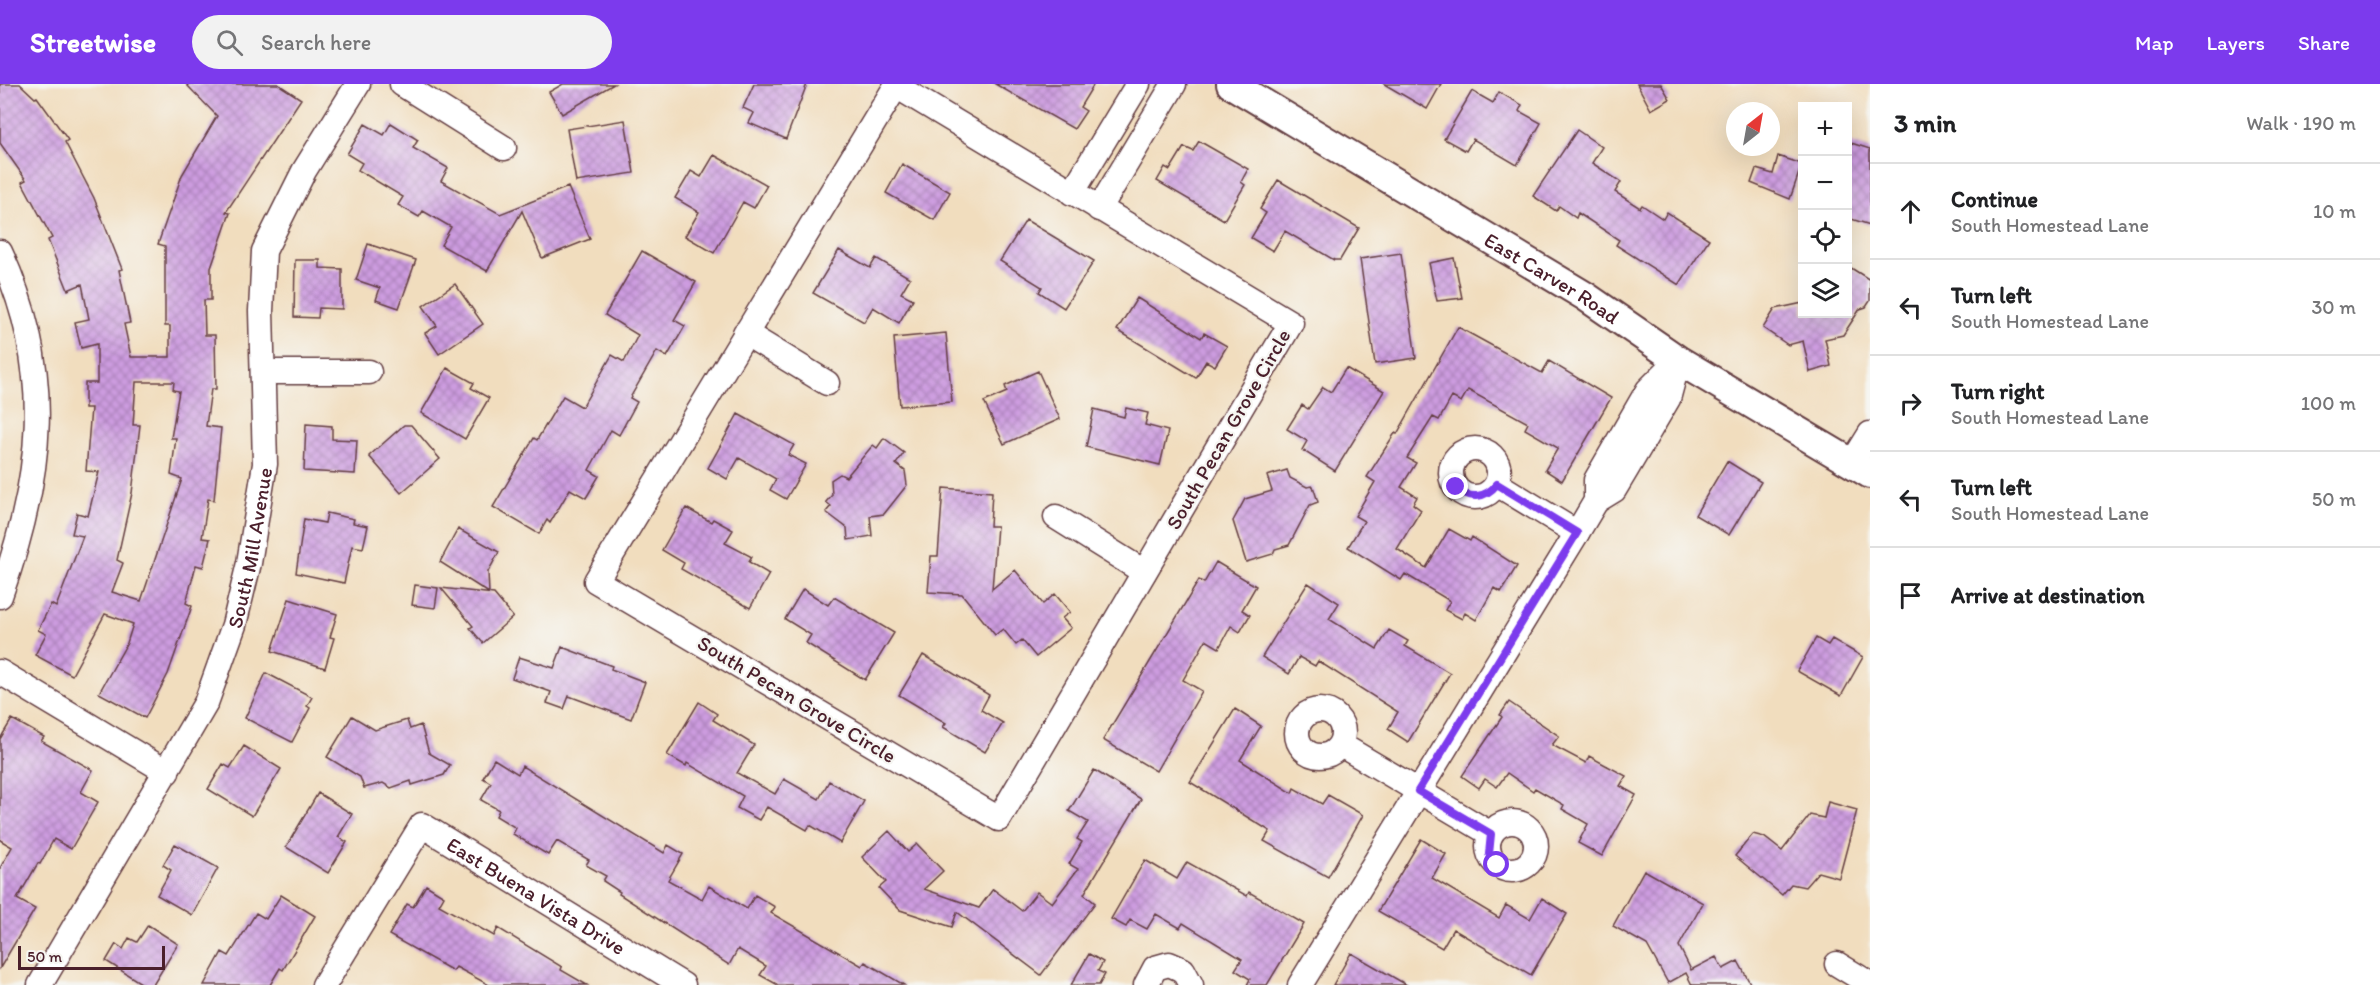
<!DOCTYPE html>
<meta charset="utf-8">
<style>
body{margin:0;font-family:Itim,sans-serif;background:#f2f2f2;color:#202124}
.controls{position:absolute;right:18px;top:18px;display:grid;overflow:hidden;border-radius:0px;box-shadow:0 6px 24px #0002}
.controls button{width:54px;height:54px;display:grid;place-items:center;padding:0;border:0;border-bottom:2px solid #e0e0e0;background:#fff;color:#202124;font:30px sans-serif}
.compass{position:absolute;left:1726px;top:18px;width:54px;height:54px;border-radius:50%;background:#fff;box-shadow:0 6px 24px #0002;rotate:31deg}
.scale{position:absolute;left:18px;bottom:15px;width:147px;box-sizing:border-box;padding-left:6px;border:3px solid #4a1f2b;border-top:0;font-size:16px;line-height:21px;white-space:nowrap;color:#4a1f2b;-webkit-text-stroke:4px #f6f6f2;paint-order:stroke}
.stop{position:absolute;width:18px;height:18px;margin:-14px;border:4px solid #7c3aed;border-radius:50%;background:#fff}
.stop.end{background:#7c3aed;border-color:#fff;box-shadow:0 2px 6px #0008}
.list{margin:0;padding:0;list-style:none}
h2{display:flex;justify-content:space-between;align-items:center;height:78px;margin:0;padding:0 24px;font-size:26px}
h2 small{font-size:20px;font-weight:400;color:#757577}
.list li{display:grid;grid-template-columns:39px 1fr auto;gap:18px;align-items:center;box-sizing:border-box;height:96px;padding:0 24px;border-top:2px solid #e0e0e0}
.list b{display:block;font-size:22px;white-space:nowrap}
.list p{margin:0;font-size:20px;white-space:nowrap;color:#757577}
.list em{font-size:20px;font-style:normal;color:#757577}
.icon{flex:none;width:33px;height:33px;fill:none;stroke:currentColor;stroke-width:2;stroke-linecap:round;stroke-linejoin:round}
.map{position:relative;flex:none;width:1870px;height:901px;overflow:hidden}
header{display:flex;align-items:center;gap:36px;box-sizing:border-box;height:84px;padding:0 30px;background:#7c3aed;color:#fff}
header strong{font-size:28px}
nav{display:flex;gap:33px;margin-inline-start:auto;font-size:21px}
.search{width:420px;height:54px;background:#f2f2f2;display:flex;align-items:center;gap:15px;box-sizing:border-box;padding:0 21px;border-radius:33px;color:#757577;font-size:22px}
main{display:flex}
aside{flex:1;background:#fff}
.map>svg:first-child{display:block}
.building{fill:url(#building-cross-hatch);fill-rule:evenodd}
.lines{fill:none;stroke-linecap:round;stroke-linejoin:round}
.minor-casing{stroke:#633c41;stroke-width:27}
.tertiary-casing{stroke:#633c41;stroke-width:32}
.minor{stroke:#fff;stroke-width:24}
.tertiary{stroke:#fff;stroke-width:28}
.route{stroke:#7c3aed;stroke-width:8}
.labels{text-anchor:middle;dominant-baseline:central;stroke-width:4.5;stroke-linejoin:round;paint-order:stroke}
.street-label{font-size:21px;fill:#4a1f2b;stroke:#f6f6f2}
</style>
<header>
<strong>Streetwise</strong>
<div class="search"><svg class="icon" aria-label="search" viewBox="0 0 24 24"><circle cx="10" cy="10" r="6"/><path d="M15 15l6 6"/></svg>Search here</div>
<nav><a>Map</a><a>Layers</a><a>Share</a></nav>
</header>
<main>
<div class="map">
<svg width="1870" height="901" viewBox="0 0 1870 901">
<defs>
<pattern id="building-cross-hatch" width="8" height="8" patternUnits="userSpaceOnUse" patternTransform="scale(1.5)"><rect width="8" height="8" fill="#cd9ce0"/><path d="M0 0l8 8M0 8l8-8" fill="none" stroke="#a87fb6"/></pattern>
</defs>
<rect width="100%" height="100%" fill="#f6f6f2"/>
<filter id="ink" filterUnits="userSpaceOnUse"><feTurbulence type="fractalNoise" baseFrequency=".0167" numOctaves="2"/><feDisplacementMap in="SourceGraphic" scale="12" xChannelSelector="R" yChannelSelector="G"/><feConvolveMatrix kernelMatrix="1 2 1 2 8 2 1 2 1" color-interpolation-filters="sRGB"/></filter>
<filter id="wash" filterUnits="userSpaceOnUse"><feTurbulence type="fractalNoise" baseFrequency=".008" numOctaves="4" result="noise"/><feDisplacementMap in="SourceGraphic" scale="24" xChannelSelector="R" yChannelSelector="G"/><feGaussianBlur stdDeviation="1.35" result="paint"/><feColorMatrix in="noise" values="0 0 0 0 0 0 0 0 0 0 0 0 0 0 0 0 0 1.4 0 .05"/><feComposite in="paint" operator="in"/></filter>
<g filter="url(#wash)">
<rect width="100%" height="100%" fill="#f1ddbe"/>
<g id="blocks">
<path class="building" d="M0,0H20L35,14L37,13L68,56L65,58L94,114L122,185L119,186L130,239L124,240L131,273H170V242H165V162L158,160L182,91L217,32L186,0H278L301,15L226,128L230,129L211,184V216H204L205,251H215L216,305H211L206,342L221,344L214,416L208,415L202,454L210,455L203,483L196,481L186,519L192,522L168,590L145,634L99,609L127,559L133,540L105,530L72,591L35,571L46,550L38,546L51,520L56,523L83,452L72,450L77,429L88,432L99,388L86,387L91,324H85V299H97V260L81,264L75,238L89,235L82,200L68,206L48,156L52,154L22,98L26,96L0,59ZM136,298H174L173,306L179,307L171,354H176L171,391L182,395L141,517L112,508L123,479L117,476L132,409L140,341H133Z
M563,0H614L562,30L549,8Z
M754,0H807L786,55L749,39L754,29L743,24Z
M995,0H1094L1080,23L1086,27L1074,45Z
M1384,0H1441L1427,25Z
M1637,0H1661L1670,15L1651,26Z
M1472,7L1493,19L1499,8L1522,21L1519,27L1541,39L1517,81L1473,55L1466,67L1444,55Z
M625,36L634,89L576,98L567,45Z
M391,39L418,56L413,64L448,84L441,97L500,130L568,103L590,155L542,174L522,127L487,187L441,161L451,143L423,127L419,133L398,121L403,113L358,86L362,79L347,70L365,40L384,51Z
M1577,46L1602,63L1592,79L1621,98L1615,108L1640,124L1642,121L1663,135L1667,128L1709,155L1679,201L1616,161L1619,156L1578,129L1576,134L1559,122L1556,127L1533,112Z
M1199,57L1248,85L1241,98L1245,101L1224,136L1157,97L1165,83L1170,86L1184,63L1193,67Z
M1848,58L1870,65V141L1848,134Z
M714,71L767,101L754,124L743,118L714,169L685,152L699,128L675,114L691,87L701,93Z
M1778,72L1802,80L1790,115L1751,99L1756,85L1773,90Z
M902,80L950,108L934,136L886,109Z
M1278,96L1359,144L1340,176H1334L1285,147L1273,167L1251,154L1266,129L1260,125Z
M1026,136L1094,177L1064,224L1039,208L1042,203L1000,177Z
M368,160L416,176L399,224L376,216L380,204L356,196Z
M839,166L870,184L876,174L910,194L901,209L913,215L899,239L873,223L864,238L813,209Z
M642,167L696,198L674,236L685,242L667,273L657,267L630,314L637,318L619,351L611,346L589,386L599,392L586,414L570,405L550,439L547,436L539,450L493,423L534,354L537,356L563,312L582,323L612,271L624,278L638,251L605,231Z
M1401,169L1416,274L1375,280L1360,175Z
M1454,174L1462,214L1437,217L1429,179Z
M295,176H320V184L342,185V225L319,224L318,234L294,233Z
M1848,182L1870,196V217L1866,223L1860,225L1843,251L1825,255L1831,282L1810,288L1803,257L1788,261L1763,244L1775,225L1803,219V230H1848Z
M455,200L483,240L439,270L425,249L437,242L423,222Z
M1137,214L1201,254L1204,249L1227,262L1215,282L1206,277L1196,294L1117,246Z
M1458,243L1542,289L1549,277L1611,314L1562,397L1545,386L1558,364L1525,345L1528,339L1468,306L1461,318L1452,313L1439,336L1433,333L1407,374L1416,379L1401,403L1417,413L1413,420L1421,426L1397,465L1426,484L1449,445L1470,457L1472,453L1517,482L1501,508L1494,504L1476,536L1465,529L1462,535L1445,526L1450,517L1405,490L1401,496L1348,463L1364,437L1355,432L1375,398L1367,393L1395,349L1397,350Z
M946,249L952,318L900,322L894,254Z
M447,284L474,299L471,304L489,314L465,355L421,329Z
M1346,284L1384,307L1335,387L1302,366L1307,357L1287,345L1302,321L1308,325L1323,303L1331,308Z
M1038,287L1060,335L1004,360L984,318L1007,308L1005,302Z
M1126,324L1148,329L1145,341L1168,347L1160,381L1086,363L1094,325L1124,333Z
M738,330L794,361L788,371L806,380L786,415L770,406L776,395L739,374L727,395L708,384Z
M306,340L332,342V355L357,356L355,390L304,387Z
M404,341H411L440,375L401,409L369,372Z
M884,354L904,369L896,380L905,387L907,401L884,430L870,432L872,452L848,456L847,444L826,428L831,422L826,418L832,411L831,396L840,390L846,393L873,361L877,364Z
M1727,377L1761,398L1729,451L1695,431Z
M1287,386L1290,394L1307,403L1313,402L1318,418L1310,421L1289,461L1275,465L1273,470L1246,478L1233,437L1245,415L1272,407L1267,392Z
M943,404L992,408L990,442H997L992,505L1015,486L1043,520L1055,510L1070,528L1062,534L1071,544L1036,573L1022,556L1016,561L1003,545L995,551L962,510L928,508L931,472H938Z
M686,424L711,438L713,435L733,446L725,459L752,473L749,478L769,490L750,524L681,485L684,479L662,466Z
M327,429L354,435L353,439L368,442L363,464L352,462L344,499L296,489L304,435L325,439Z
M458,445L499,468L488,488L489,509L440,478Z
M1216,478L1256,502L1242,526L1250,531L1240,548L1231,542L1219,564L1206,556L1183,596L1202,607L1156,687L1103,656L1199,496L1204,499Z
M1308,499L1339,519L1329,535L1377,565L1389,546L1408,557L1405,562L1450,589L1408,658L1388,645L1398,628L1318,577L1315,582L1299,573L1289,590L1262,573Z
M415,501L438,504L435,524L412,521Z
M441,504L494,510L513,533L483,559L470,544L473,542Z
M803,505L828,521L834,513L894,549L865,596L806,559L811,551L785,535Z
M289,515L337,530L330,553L334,554L325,584L272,567Z
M1816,554L1828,561L1832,555L1863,573L1841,612L1797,587Z
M562,563L612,582L611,585L645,598L631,635L569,612L564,625L547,619L551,608L512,594L519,573L554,584Z
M923,571L989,611L981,626L1003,639L985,668L943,643L946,639L899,611Z
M266,589L312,613L307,622L310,624L292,658L245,634Z
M699,618L717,630L713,636L754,661L737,689L775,710L784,695L819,715L829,697L864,717L840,759L810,741L807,746L767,723L759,736L737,724L743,712L687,679L686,682L667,671Z
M1509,618L1559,652L1552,661L1586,679L1589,672L1626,692L1620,702L1636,711L1602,772L1578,759L1588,740L1562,725L1564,721L1535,704L1533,707L1507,689L1497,703L1485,695L1479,704L1462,692L1502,633L1500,631Z
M1235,625L1261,642L1240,676L1292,709L1294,704L1322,720L1328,711L1363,731L1328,793L1264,757L1270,747L1190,698Z
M352,632L375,646L407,636L410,645L421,641L429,669L450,681L444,691L412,701L411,697L391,704L383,699L364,704L360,693L327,673Z
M12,635L44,653L41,657L93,686L81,708L98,718L71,765L54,755L40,780L38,779L17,815L35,825L0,884V784L12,763L0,756V655Z
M244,662L281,685L252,732L208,705L223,680L230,684Z
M494,675L518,690L522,682L664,769L668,761L683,770L668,796L702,815L709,802L747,825L755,811L775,823L771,829L862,882L865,878L904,901H778L760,891L766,882L738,865L729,881L619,810L620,808L603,797L606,792L586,781L589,776L557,757L548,771L513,750L516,744L496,732L499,726L481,716L491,699L483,694Z
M1094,686L1141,715L1084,810L1095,819L1041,891L957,828L952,843L900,826L879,804L886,798L862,773L889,747L908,768L917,760L943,787L924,805L979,824L993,805L1022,827L1037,808L1052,819L1078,785L1069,780L1082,758L1077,755L1088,738L1069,727Z
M318,709L352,730L338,753L347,758L328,789L286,763Z
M1828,718L1857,726L1839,794L1818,788L1805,803L1791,800L1782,811L1735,772L1753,750L1764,753L1782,767L1810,731L1824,734Z
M1421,755L1446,770L1432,794L1499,834L1506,821L1530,835L1542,814L1567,830L1531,891L1453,845L1442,864L1378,827Z
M175,760L218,784L192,831L157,811L171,786L163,781Z
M1145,776L1177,795L1187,778L1247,812L1249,808L1304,840L1267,901H1247L1250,895L1235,886L1242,875L1183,839L1180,844L1156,830L1147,845L1130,836L1126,843L1111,835Z
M1644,786L1703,819L1679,862L1691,886L1716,873L1723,885L1738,877L1751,901H1692L1686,889L1668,899L1647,861L1613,842Z
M426,801L444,812L439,821L494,852L498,844L562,883L561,886L587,901H489L456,883L453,887L389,851L407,820L413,823Z
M281,811L315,832L283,886L280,884L270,901H204L222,868L229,872L256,829L266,835Z
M148,841L178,860L153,901H144L106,877L116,860L123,865L129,854L137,858Z
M1351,869L1407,901H1333Z
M1089,870L1103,878L1098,887L1105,890L1099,901H1071Z"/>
</g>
</g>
<g filter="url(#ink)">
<use href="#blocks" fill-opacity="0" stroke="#633c41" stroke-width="1.5"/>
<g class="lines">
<defs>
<g id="minor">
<path d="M402,0L504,64"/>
<path d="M896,2L1291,239L999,735L596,497Z"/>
<path d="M1072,109L1138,0"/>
<path d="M1099,125L1174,0"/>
<path d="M0,168C55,287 43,392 0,512"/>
<path d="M745,249L827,299"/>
<path d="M264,288H369"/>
<circle cx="1475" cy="389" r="24"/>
<path d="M1852,379L1870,350"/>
<path d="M1497,400L1577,449"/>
<path d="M1596,417L1614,406L1626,386L1668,315L1678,278"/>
<path d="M1056,433L1144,488"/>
<path d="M0,588L167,688"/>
<circle cx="1320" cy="649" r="23"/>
<path d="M1341,661L1491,750"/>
<circle cx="1512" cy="762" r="24"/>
<path d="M1837,880L1870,900"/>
<path id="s1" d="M40,901L206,619L234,541L249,479L265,380L261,227L264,167L304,87L358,0"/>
<path id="s2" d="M324,901L422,741L683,901"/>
<path d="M1146,901L1155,884L1169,880L1183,886L1191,901"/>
<path d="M1300,901L1577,449L1596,417V396L1648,306L1678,276"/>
</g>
<g id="tertiary">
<path id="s3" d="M1231,0L1585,212L1678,276L1870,390"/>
</g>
</defs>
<use href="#minor" class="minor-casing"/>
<use href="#tertiary" class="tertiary-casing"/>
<use href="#minor" class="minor"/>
<use href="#tertiary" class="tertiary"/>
</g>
</g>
<g class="lines" filter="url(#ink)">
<path class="route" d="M1456,403C1469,416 1485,415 1497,400L1577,449L1418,707L1491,750L1489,770L1497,781"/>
</g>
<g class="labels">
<g class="street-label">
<text stroke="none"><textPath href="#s3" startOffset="375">East Carver Road</textPath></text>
<text transform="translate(1228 345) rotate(-60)">South Pecan Grove Circle</text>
<text stroke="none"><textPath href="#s1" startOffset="489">South Mill Avenue</textPath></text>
<text transform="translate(797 615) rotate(31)">South Pecan Grove Circle</text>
<text stroke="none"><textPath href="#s2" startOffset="322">East Buena Vista Drive</textPath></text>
</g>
</g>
</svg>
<div class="controls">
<button>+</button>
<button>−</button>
<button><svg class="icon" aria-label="locate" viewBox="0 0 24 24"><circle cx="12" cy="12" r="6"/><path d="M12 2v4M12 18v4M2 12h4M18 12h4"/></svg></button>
<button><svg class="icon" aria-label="layers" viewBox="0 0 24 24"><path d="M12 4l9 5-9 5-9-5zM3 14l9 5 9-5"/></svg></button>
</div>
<svg class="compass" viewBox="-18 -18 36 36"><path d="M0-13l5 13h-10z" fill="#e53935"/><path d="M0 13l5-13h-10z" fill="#757577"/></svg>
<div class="scale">50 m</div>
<div class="stop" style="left:1497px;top:781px"></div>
<div class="stop end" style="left:1456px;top:403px"></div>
</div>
<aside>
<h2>3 min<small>Walk · 190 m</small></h2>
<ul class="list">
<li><svg class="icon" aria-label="ahead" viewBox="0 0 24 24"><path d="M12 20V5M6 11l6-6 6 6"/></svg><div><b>Continue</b><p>South Homestead Lane</p></div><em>10 m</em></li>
<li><svg class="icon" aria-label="left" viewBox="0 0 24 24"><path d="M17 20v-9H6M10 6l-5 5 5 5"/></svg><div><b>Turn left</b><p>South Homestead Lane</p></div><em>30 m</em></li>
<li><svg class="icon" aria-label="right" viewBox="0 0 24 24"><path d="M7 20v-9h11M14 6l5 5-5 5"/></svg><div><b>Turn right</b><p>South Homestead Lane</p></div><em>100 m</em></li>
<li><svg class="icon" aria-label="left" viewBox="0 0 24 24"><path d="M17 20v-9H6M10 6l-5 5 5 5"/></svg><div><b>Turn left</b><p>South Homestead Lane</p></div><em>50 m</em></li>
<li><svg class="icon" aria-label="arrive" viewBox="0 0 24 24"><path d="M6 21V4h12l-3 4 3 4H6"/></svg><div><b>Arrive at destination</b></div></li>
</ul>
</aside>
</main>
